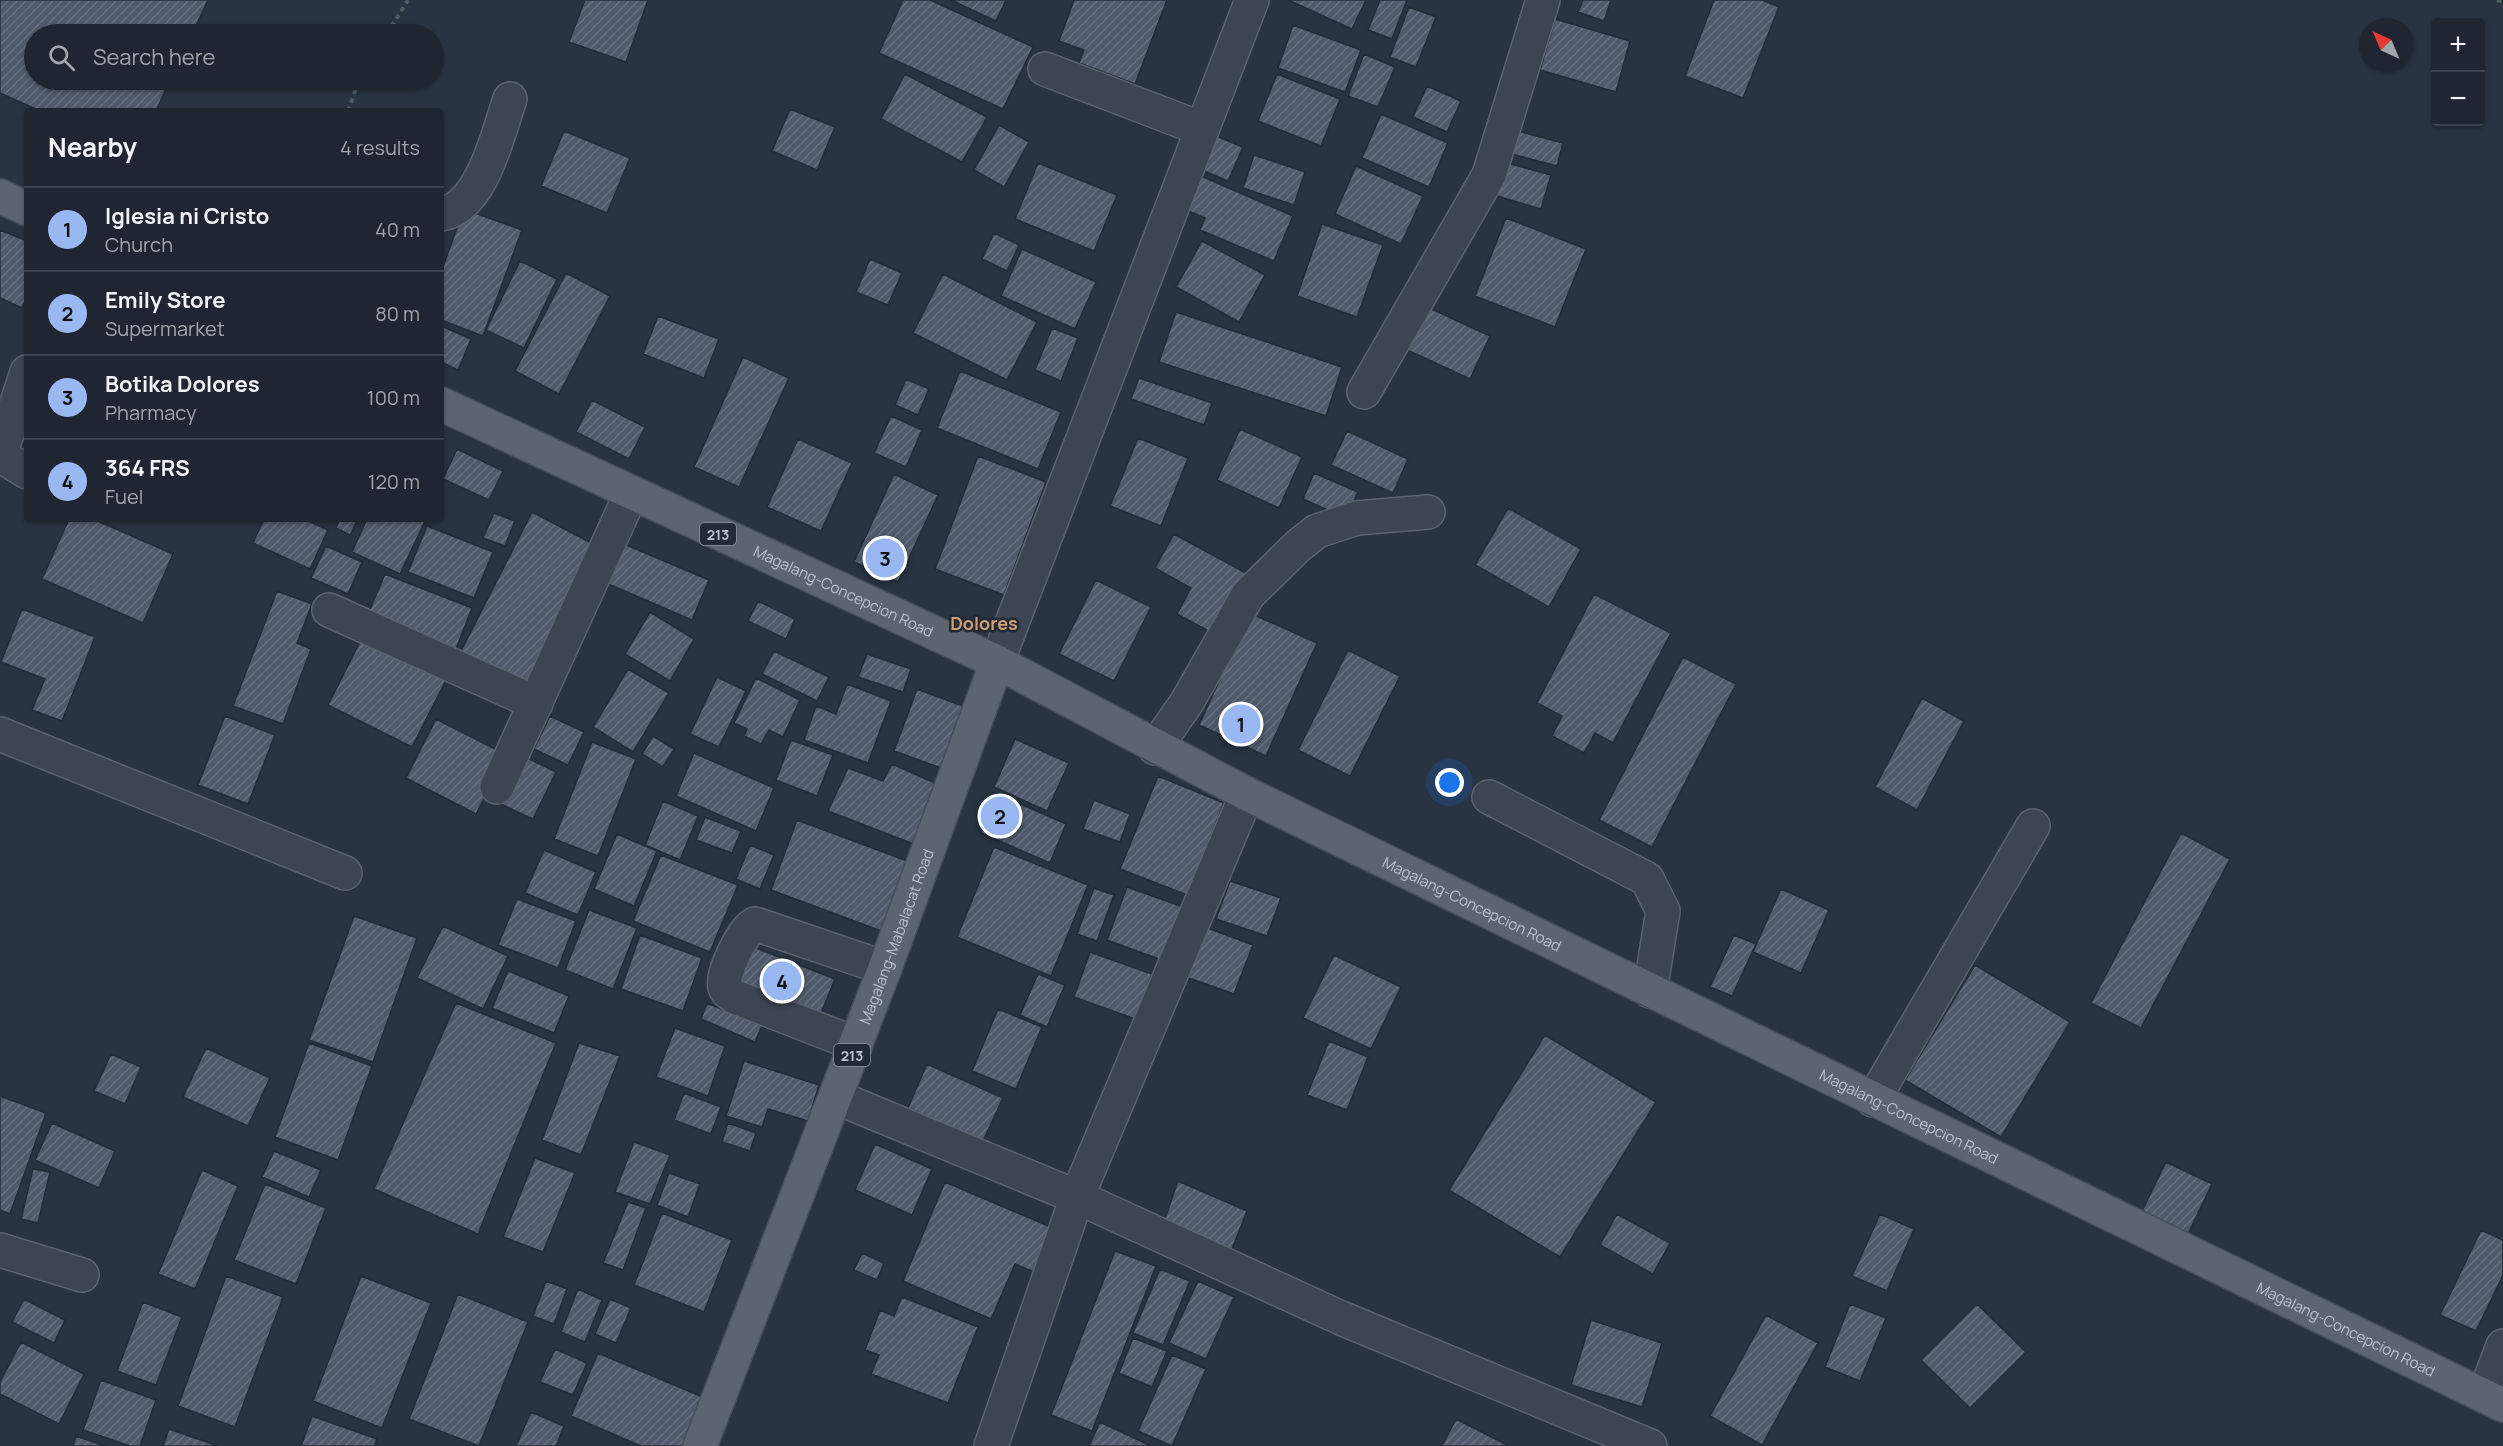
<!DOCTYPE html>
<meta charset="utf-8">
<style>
body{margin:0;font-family:Manrope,sans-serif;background:#272e3a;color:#f1f3f6}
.controls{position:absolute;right:18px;top:18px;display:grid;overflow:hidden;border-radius:6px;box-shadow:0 2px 4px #0004}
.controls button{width:54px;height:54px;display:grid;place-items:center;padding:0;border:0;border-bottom:2px solid #3c434d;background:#1f2632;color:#f1f3f6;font:30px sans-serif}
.compass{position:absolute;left:2359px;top:18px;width:54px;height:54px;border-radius:50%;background:#1f2632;box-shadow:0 2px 4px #0004;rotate:316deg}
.you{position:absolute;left:1450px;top:783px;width:21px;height:21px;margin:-15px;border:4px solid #fff;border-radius:50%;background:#1a73e8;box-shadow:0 0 0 9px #1a73e833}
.badge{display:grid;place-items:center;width:39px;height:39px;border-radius:50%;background:#99b8f2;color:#111;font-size:20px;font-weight:700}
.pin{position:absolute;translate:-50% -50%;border:3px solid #fff;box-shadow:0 2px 6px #0006}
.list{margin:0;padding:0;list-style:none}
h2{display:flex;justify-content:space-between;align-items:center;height:78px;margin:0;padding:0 24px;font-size:26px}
h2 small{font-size:20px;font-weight:400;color:#a1a5ac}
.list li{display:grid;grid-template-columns:39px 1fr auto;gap:18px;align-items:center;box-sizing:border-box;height:84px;padding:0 24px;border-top:2px solid #3c434d}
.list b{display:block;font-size:22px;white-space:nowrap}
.list p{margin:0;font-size:20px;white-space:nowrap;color:#a1a5ac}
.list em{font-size:20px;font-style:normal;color:#a1a5ac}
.icon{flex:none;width:33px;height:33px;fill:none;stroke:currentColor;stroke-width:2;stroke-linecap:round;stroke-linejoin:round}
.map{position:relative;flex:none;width:2503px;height:1446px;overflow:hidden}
.search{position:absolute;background:#1f2632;box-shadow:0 2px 4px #0004;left:24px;top:24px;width:420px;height:66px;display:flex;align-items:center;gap:15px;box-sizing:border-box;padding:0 21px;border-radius:33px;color:#a1a5ac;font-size:22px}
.panel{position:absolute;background:#1f2632;box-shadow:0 2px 4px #0004;left:24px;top:108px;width:420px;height:414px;border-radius:6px}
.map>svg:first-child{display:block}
.building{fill:url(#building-hatch);stroke:#242c39;stroke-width:1.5}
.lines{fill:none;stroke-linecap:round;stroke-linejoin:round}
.minor-casing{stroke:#5c636f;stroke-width:36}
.major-casing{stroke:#474e5b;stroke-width:36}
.path{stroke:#4c5e62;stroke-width:4;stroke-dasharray:4.5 4.5;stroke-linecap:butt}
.minor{stroke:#3d4552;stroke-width:33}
.major{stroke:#5c6472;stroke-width:33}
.labels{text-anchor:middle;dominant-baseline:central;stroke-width:5;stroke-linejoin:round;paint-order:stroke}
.shield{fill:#222a38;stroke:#8d94a0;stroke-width:1.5}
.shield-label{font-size:14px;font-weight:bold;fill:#bbc1cc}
.street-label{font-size:15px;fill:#bbc1cc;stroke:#222a38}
.quarter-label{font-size:18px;font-weight:bold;fill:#d09e71;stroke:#222a38}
</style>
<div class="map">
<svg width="2503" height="1446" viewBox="0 0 2503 1446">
<defs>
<pattern id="building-hatch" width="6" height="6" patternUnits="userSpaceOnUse" patternTransform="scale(1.5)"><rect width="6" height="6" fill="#505a6b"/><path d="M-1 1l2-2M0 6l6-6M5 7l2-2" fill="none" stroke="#67707f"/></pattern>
</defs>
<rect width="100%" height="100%" fill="#293342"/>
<path class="building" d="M0,0H208L192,34H34V80H170L156,111H40L0,93Z
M585,0H648L626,62L569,42Z
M903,0H930L1033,47L1003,109L879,53Z
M951,0H1006L996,21Z
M1074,0H1167L1135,84L1079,63L1084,50L1059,41Z
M1288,0H1366L1352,29Z
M1380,0H1407L1392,39L1368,30Z
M1583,0H1611L1604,21L1578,12Z
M1714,0H1762L1779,7L1743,98L1685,76Z
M1409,7L1436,17L1416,67L1390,57Z
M1555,19L1630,41L1616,92L1540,70Z
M1293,25L1361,50L1345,92L1278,68Z
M1364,54L1395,67L1378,107L1348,96Z
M905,74L987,117L962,162L881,119Z
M1277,74L1340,99L1321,146L1258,121Z
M1427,86L1461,101L1447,132L1413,117Z
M790,109L835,127L817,170L772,151Z
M1381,114L1448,143L1429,187L1362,158Z
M999,125L1029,142L1004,187L974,170Z
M564,131L630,158L607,213L541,186Z
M1518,131L1563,143L1557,166L1512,154Z
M1211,134L1243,147L1228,181L1197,168Z
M1254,155L1305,172L1294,205L1243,188Z
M1038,163L1117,195L1094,251L1015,219Z
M1507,163L1551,175L1541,209L1497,196Z
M1356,166L1423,196L1401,244L1335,214Z
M1201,176L1293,216L1274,261L1200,230L1205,218L1186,210Z
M464,209L522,230L483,336L441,320V272Z
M1506,218L1586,249L1555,327L1475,296Z
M1322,224L1383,245L1357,317L1297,296Z
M0,230L27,241V296L22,308L0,298Z
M994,233L1019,245L1007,271L982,259Z
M1202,241L1265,275L1239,322L1176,287Z
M1022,249L1096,282L1075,329L1001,296Z
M870,259L902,273L888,305L856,292Z
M520,261L557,279L524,348L486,330Z
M566,273L610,296L559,394L515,371Z
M943,274L1037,322L1007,380L913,333Z
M1423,305L1490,336L1470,379L1403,348Z
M1176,312L1342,367L1326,416L1159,362Z
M658,316L719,339L704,378L643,354Z
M441,326L471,339L458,370L441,362Z
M1052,328L1078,338L1061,381L1035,370Z
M743,357L789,378L739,487L694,467Z
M960,371L1061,412L1038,469L937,428Z
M1139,378L1212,403L1204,425L1131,399Z
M906,379L929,389L918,415L895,405Z
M592,400L645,427L629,459L576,432Z
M891,416L922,430L906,467L874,453Z
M1240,429L1302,457L1279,508L1217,480Z
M1347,431L1408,459L1393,493L1331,465Z
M1138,438L1188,458L1161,526L1110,506Z
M798,439L852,463L821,531L767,507Z
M457,449L503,471L489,500L443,479Z
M978,456L1046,482L1004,595L935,569Z
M1314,473L1358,492L1346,518L1303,499Z
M894,474L938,495L898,582L854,562Z
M1508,508L1581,549L1549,607L1475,565Z
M532,512L599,547L526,689L459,655Z
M494,513L515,521L505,546L483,538Z
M69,519H93L173,554L143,623L42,579Z
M264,519H304L328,530L310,569L253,543Z
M340,519H358L350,535L336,528Z
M367,519H426L400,574L352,552Z
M427,526L493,552L474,598L408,572Z
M1174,534L1246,573L1214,634L1177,614L1191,588L1155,568Z
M624,544L709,580L692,620L606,583Z
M326,546L362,562L348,594L311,578Z
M385,574L472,608L456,649L368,614Z
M1096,580L1151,607L1114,681L1059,654Z
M277,591L312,604L297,643L311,649L283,724L233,706Z
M1594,594L1671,633L1613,743L1595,733L1584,753L1552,736L1562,716L1537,703Z
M758,601L795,619L786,639L748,621Z
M22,609L95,637L62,721L32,710L45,679L1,662Z
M650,612L694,639L670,681L625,654Z
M1250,613L1317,643L1266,756L1199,725Z
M363,636L447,678L412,747L328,705Z
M1348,650L1400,676L1350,776L1298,750Z
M774,651L829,677L817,701L762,674Z
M867,654L911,669L903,692L858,677Z
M1683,657L1736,684L1652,847L1599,820Z
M628,669L669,693L633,752L593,727Z
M717,677L746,691L719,747L690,734Z
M756,678L800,700L783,737L769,730L761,744L744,736L747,729L734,723Z
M847,684L891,701L868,763L804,740L816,706L836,714Z
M917,689L976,711L952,772L894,751Z
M1922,698L1964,721L1917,810L1875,787Z
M225,716L275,735L248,804L198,785Z
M550,716L584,732L568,765L534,749Z
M436,719L507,755L476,814L406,778Z
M653,736L674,749L663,767L642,754Z
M1015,739L1069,763L1047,811L994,787Z
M791,740L833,755L817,796L776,780Z
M592,742L636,759L598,856L554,839Z
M694,753L774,788L756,831L676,796Z
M519,754L556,772L533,819L496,802Z
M892,764L942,786L916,845L828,811L848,768L883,781Z
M1158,776L1224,803L1187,895L1120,869Z
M997,794L1066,824L1050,863L981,833Z
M1094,800L1130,814L1120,842L1083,829Z
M663,801L698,816L680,860L645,845Z
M705,817L741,831L732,853L696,840Z
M797,820L910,862L884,932L771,890Z
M2181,833L2230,859L2141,1028L2091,1003Z
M617,834L657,851L634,906L594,889Z
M750,845L774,855L760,889L736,879Z
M994,847L1088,885L1051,976L957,937Z
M544,850L596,872L578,915L525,893Z
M661,855L738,885L710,952L633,921Z
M1230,881L1281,898L1267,936L1216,919Z
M1127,887L1186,908L1167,962L1107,940Z
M1094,888L1114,895L1097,941L1077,934Z
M1781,889L1829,910L1801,973L1753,952Z
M517,899L576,921L558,968L498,945Z
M589,910L637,928L613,989L565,970Z
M354,916L417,938L373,1062L309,1040Z
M443,926L508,956L483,1009L417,978Z
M1205,927L1253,945L1234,994L1186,977Z
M640,935L702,958L683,1011L621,989Z
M1734,935L1756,944L1732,996L1710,987Z
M751,946L835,979L821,1013L737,980Z
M1090,952L1152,974L1135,1019L1074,997Z
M1334,955L1401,987L1371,1049L1303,1018Z
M1975,965L2070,1022L2001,1137L1905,1080Z
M508,971L569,996L554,1033L492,1008Z
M1038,974L1065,985L1047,1027L1020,1015Z
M456,1003L556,1043L478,1234L374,1189Z
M707,1003L762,1026L755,1042L701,1019Z
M998,1009L1042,1027L1016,1089L972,1071Z
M675,1028L725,1046L708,1096L656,1077Z
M1545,1035L1656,1102L1560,1257L1449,1190Z
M1329,1041L1368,1057L1347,1110L1307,1095Z
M309,1043L372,1066L338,1160L275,1137Z
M579,1043L620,1056L581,1155L542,1140Z
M206,1048L270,1078L248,1126L183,1097Z
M111,1054L141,1067L125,1104L94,1091Z
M744,1061L819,1085L808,1121L768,1109L762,1127L726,1116Z
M927,1064L1003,1098L983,1141L908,1108Z
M684,1093L721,1107L711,1134L674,1120Z
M0,1096L46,1113L10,1214L0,1210Z
M52,1123L115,1151L99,1188L35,1160Z
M728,1123L756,1133L750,1151L722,1142Z
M634,1142L670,1155L650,1204L615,1192Z
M875,1144L932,1169L912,1215L855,1190Z
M274,1151L321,1170L309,1197L262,1177Z
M535,1158L575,1173L543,1252L503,1237Z
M2166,1162L2212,1184L2186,1238L2140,1215Z
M33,1169L50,1172L38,1223L21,1219Z
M202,1170L238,1186L195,1289L158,1274Z
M669,1173L700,1184L688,1217L657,1205Z
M1178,1181L1247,1211L1230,1254L1162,1227Z
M945,1182L1060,1231L1041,1275L1015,1264L991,1319L903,1281Z
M265,1184L326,1208L296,1284L234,1260Z
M628,1202L646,1208L623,1270L603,1263Z
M662,1213L732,1240L704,1312L634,1285Z
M1617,1214L1670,1243L1653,1274L1600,1245Z
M1880,1214L1914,1229L1887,1291L1852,1276Z
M2481,1230L2503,1240V1275L2476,1331L2440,1315Z
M1115,1251L1156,1266L1092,1431L1051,1415Z
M862,1253L884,1263L877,1280L854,1270Z
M1160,1269L1190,1281L1163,1345L1133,1333Z
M226,1276L283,1297L235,1427L178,1406Z
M361,1276L431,1303L382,1428L313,1401Z
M546,1281L567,1289L554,1324L533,1316Z
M1198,1281L1234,1297L1206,1359L1169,1343Z
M578,1289L602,1300L585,1342L561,1332Z
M458,1294L528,1322L479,1446L409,1419Z
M902,1297L978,1327L948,1403L871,1374L879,1355L865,1350L880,1310L894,1316Z
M24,1299L65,1320L54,1343L12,1322Z
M610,1299L631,1308L616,1343L595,1334Z
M143,1302L182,1317L156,1385L117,1371Z
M1850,1304L1886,1318L1860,1381L1825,1367Z
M1977,1304L2026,1352L1970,1408L1921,1360Z
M1766,1315L1818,1343L1762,1445L1710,1416Z
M1591,1320L1662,1343L1642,1407L1571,1385Z
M1133,1338L1167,1351L1152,1387L1119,1373Z
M21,1342L84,1374L59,1424L0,1394V1382Z
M555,1349L587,1363L573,1395L540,1382Z
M598,1353L705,1398L684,1446H641L571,1416Z
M1172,1355L1206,1369L1172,1446L1138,1431Z
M101,1380L156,1400L140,1446H130L83,1430Z
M531,1412L564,1426L556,1446H516Z
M312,1416L377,1439L374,1446H301Z
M1456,1419L1509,1446H1442Z
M1100,1422L1151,1446H1089Z
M169,1429L218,1446H163Z
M76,1436L105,1446H73Z"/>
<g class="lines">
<defs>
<path id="minor" d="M1045,69L1202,129
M441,214C482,208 498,133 510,99
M27,372L1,452L8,460L27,472
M1364,392L1489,175L1543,0
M329,610L536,703
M997,662L1252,0
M0,734L345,873
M1155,748L1187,702L1248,595L1298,546L1317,531L1357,518L1428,512
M497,787L631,494
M1489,797L1647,879L1663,911L1650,991
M856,1044L735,997C731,994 726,992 725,987C721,974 744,928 755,924L885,968
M836,1097L1077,1197L1341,1318L1650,1446
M1873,1100L2033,826
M0,1250L82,1275
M2484,1396L2503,1346
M991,1446L1077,1197L1247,794"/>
<g id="major">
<path d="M0,196L27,209"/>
<path id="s1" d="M441,404L997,662L1247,794L2503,1405"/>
<path id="s2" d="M700,1446L885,968L997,662"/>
</g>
</defs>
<use href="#minor" class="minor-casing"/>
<use href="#major" class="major-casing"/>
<path class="path" d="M2497,0L2503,2
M387,34L408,0
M348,111L359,80"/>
<use href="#minor" class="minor"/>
<use href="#major" class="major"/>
</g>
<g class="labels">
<g class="shield">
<rect x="700" y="523" width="36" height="22" rx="4.5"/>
<rect x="834" y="1044" width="36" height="22" rx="4.5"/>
</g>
<g class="shield-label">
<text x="718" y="534">213</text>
<text x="852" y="1055">213</text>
</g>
<g class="street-label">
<text stroke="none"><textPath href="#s1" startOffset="444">Magalang-Concepcion Road</textPath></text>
<text stroke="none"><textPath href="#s1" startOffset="1146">Magalang-Concepcion Road</textPath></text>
<text stroke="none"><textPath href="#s2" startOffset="546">Magalang-Mabalacat Road</textPath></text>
<text stroke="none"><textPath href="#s1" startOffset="1632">Magalang-Concepcion Road</textPath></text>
<text stroke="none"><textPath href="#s1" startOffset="2118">Magalang-Concepcion Road</textPath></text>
</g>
<g class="quarter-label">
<text x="984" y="623">Dolores</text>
</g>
</g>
</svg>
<div class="controls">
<button>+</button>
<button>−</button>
</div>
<svg class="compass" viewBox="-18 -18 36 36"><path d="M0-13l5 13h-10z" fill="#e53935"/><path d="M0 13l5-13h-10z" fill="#a1a5ac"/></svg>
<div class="you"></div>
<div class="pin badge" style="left:1241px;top:724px">1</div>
<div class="pin badge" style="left:1000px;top:816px">2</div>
<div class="pin badge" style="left:885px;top:558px">3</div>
<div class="pin badge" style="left:782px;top:981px">4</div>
<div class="search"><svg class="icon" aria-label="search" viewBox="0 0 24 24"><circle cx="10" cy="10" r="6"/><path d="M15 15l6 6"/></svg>Search here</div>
<section class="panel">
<h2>Nearby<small>4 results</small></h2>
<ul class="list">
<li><span class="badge">1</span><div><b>Iglesia ni Cristo</b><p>Church</p></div><em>40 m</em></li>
<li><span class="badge">2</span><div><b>Emily Store</b><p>Supermarket</p></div><em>80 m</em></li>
<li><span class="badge">3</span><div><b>Botika Dolores</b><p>Pharmacy</p></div><em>100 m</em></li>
<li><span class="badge">4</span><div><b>364 FRS</b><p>Fuel</p></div><em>120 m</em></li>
</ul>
</section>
</div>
